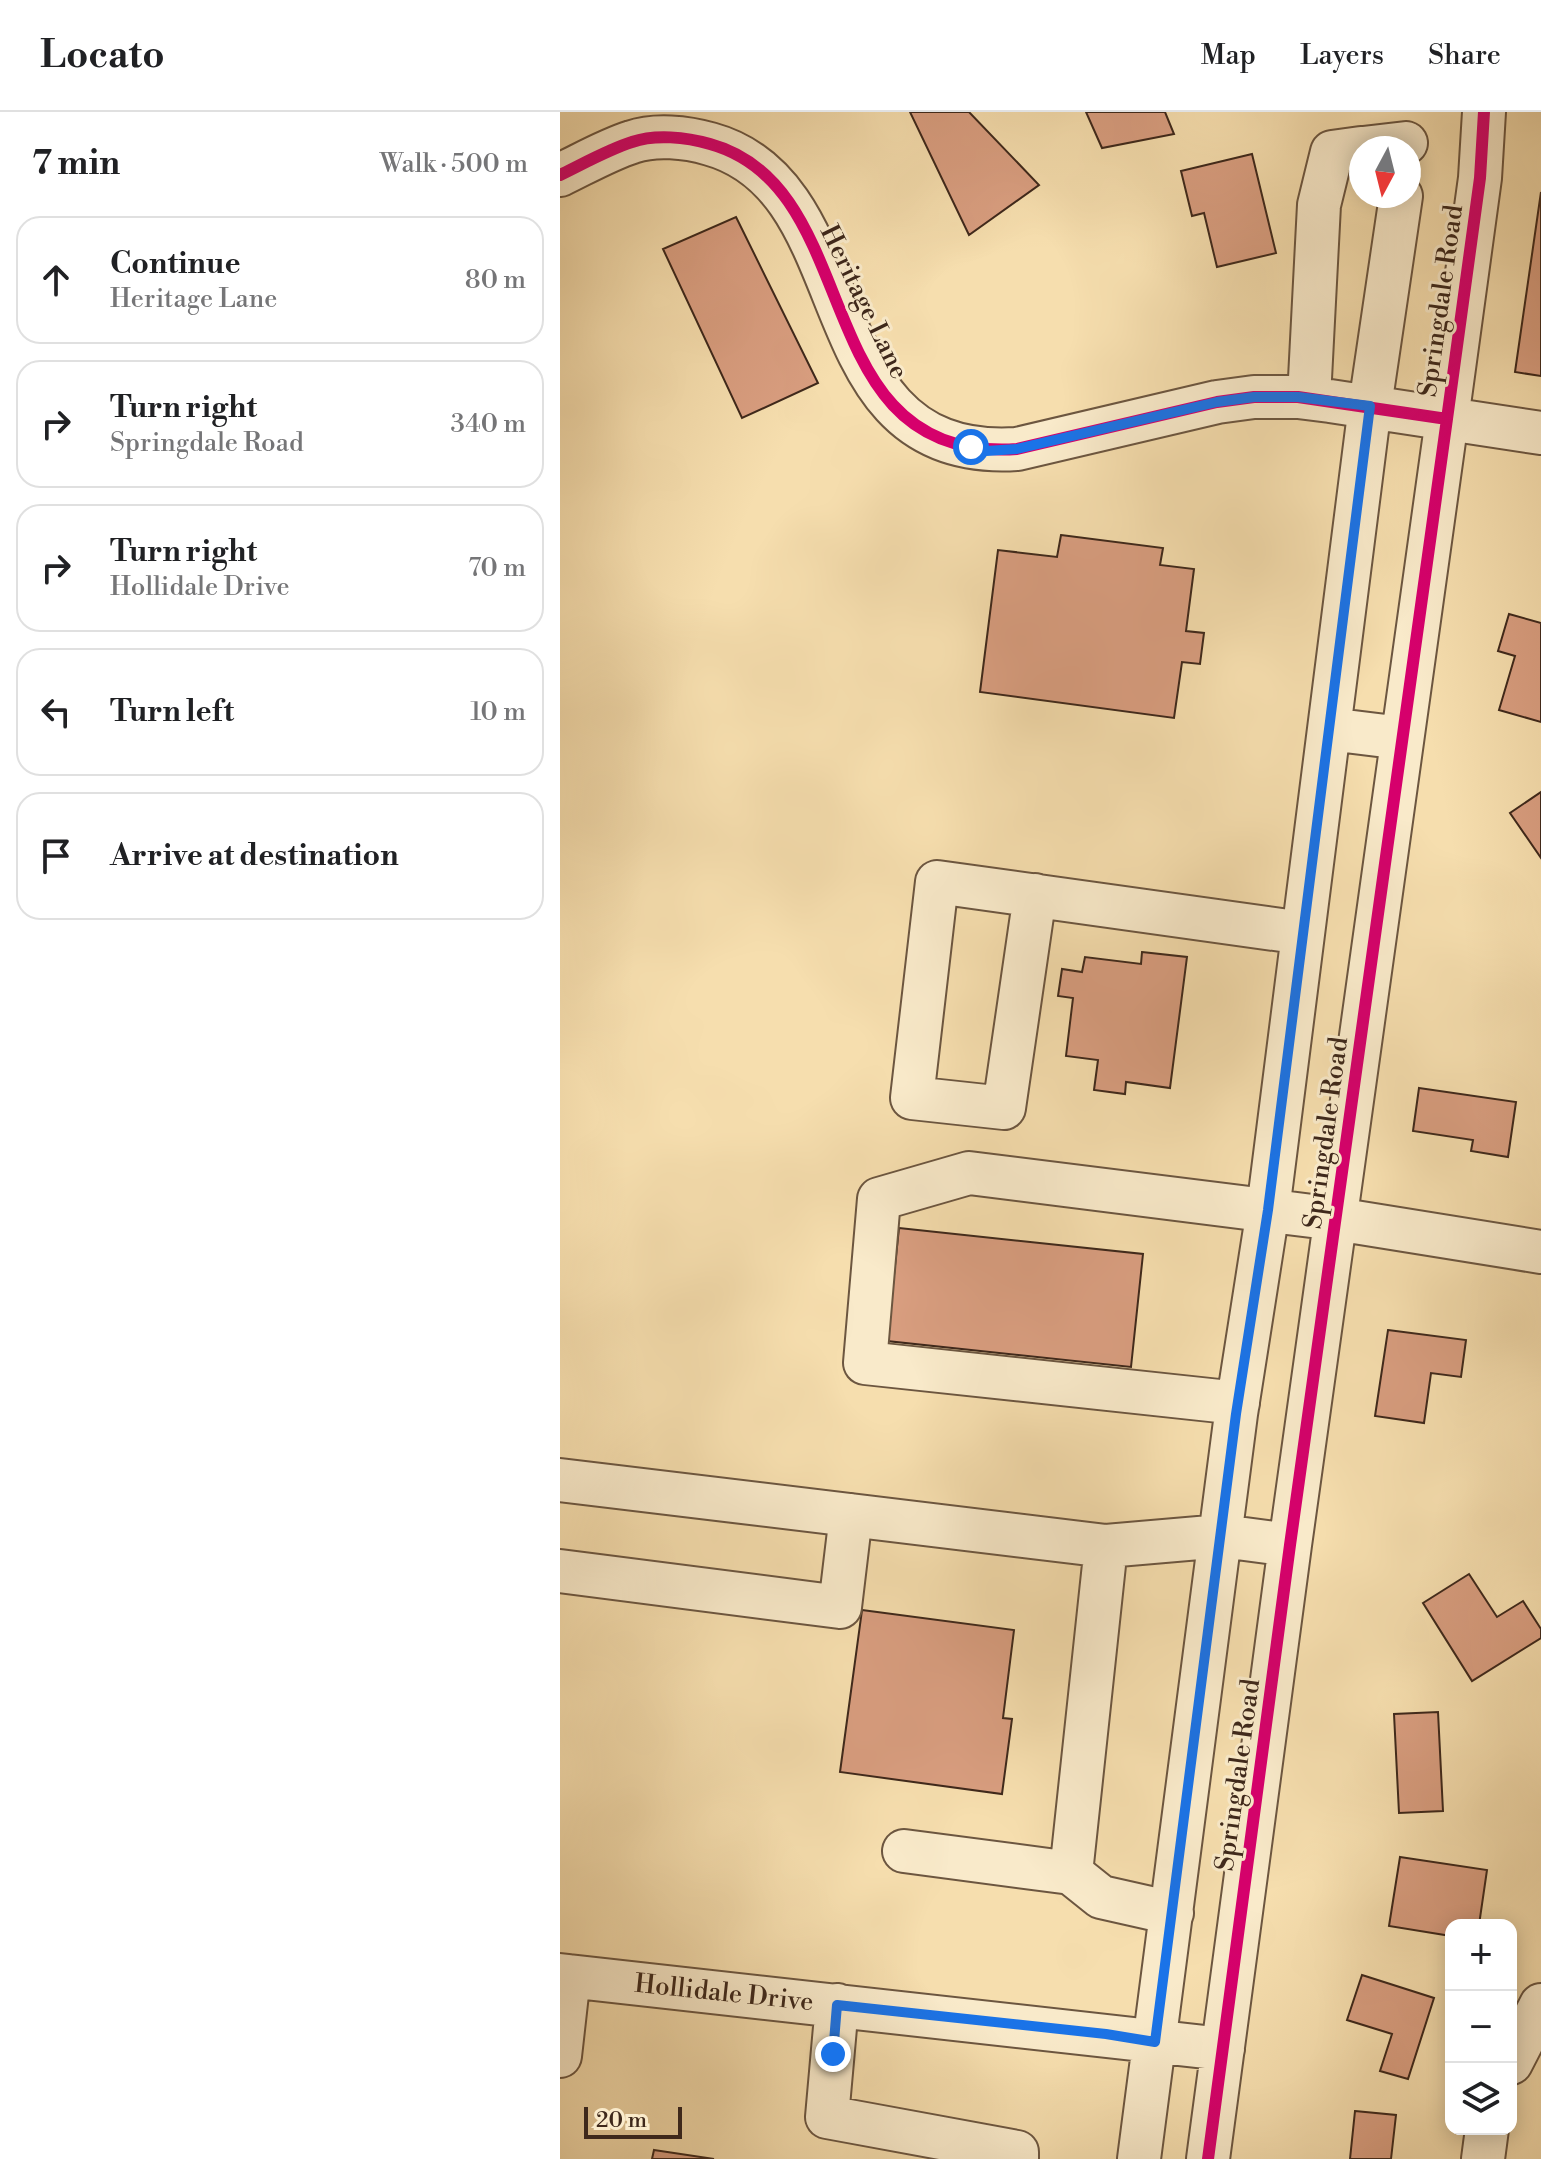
<!DOCTYPE html>
<meta charset="utf-8">
<style>
body{margin:0;font-family:"Libre Bodoni",serif;background:#f2f2f2;color:#202124}
.controls{position:absolute;right:24px;bottom:24px;display:grid;overflow:hidden;border-radius:16px;box-shadow:0 4px 20px #0003}
.controls button{width:72px;height:72px;display:grid;place-items:center;padding:0;border:0;border-bottom:2px solid #e0e0e0;background:#fff;color:#202124;font:40px sans-serif}
.compass{position:absolute;left:789px;top:24px;width:72px;height:72px;border-radius:50%;background:#fff;box-shadow:0 4px 20px #0003;rotate:187deg}
.scale{position:absolute;left:24px;bottom:20px;width:98px;box-sizing:border-box;padding-left:8px;border:4px solid #3e281b;border-top:0;font-size:22px;line-height:28px;white-space:nowrap;color:#3e281b;-webkit-text-stroke:6px #f9eaca;paint-order:stroke}
.stop{position:absolute;width:24px;height:24px;margin:-18px;border:6px solid #1a73e8;border-radius:50%;background:#fff}
.stop.end{background:#1a73e8;border-color:#fff;box-shadow:0 2px 8px #0008}
.list{margin:0;padding:0;list-style:none}
h2{display:flex;justify-content:space-between;align-items:center;height:104px;margin:0;padding:0 32px;font-size:34px}
h2 small{font-size:26px;font-weight:400;color:#757577}
.list li{display:grid;grid-template-columns:52px 1fr auto;gap:24px;align-items:center;box-sizing:border-box;height:128px;margin:0 16px 16px;padding:0 16px;border:2px solid #e0e0e0;border-radius:24px}
.list b{display:block;font-size:30px;white-space:nowrap}
.list p{margin:0;font-size:26px;white-space:nowrap;color:#757577}
.list em{font-size:26px;font-style:normal;color:#757577}
.icon{flex:none;width:44px;height:44px;fill:none;stroke:currentColor;stroke-width:2;stroke-linecap:round;stroke-linejoin:round}
.map{position:relative;flex:none;width:981px;height:2047px;overflow:hidden}
header{display:flex;align-items:center;gap:48px;box-sizing:border-box;height:112px;padding:0 40px;background:#fff;border-bottom:2px solid #e0e0e0}
header strong{font-size:38px}
nav{display:flex;gap:44px;margin-inline-start:auto;font-size:28px}
main{display:flex}
aside{flex:1;background:#fff}
.map>svg:first-child{display:block}
.building{fill:#d99e80;stroke:#3e281b;stroke-width:2}
.lines{fill:none;stroke-linecap:round;stroke-linejoin:round}
.minor-casing{stroke:#6c5640;stroke-width:46}
.minor{stroke:#f9eaca;stroke-width:42}
.cycleway-casing{stroke:#f9eaca;stroke-width:17}
.cycleway{stroke:#d6006c;stroke-width:12}
.route{stroke:#1a73e8;stroke-width:10}
.labels{text-anchor:middle;dominant-baseline:central;stroke-width:6;stroke-linejoin:round;paint-order:stroke}
.street-label{font-size:26px;fill:#3e281b;stroke:#f9eaca}
</style>
<header>
<strong>Locato</strong>
<nav><a>Map</a><a>Layers</a><a>Share</a></nav>
</header>
<main>
<aside>
<h2>7 min<small>Walk · 500 m</small></h2>
<ul class="list">
<li><svg class="icon" aria-label="ahead" viewBox="0 0 24 24"><path d="M12 20V5M6 11l6-6 6 6"/></svg><div><b>Continue</b><p>Heritage Lane</p></div><em>80 m</em></li>
<li><svg class="icon" aria-label="right" viewBox="0 0 24 24"><path d="M7 20v-9h11M14 6l5 5-5 5"/></svg><div><b>Turn right</b><p>Springdale Road</p></div><em>340 m</em></li>
<li><svg class="icon" aria-label="right" viewBox="0 0 24 24"><path d="M7 20v-9h11M14 6l5 5-5 5"/></svg><div><b>Turn right</b><p>Hollidale Drive</p></div><em>70 m</em></li>
<li><svg class="icon" aria-label="left" viewBox="0 0 24 24"><path d="M17 20v-9H6M10 6l-5 5 5 5"/></svg><div><b>Turn left</b></div><em>10 m</em></li>
<li><svg class="icon" aria-label="arrive" viewBox="0 0 24 24"><path d="M6 21V4h12l-3 4 3 4H6"/></svg><div><b>Arrive at destination</b></div></li>
</ul>
</aside>
<div class="map">
<svg width="981" height="2047" viewBox="0 0 981 2047">
<rect width="100%" height="100%" fill="#f6deae"/>
<filter id="stains"><feTurbulence type="fractalNoise" baseFrequency=".0025" numOctaves="4"/><feColorMatrix values="0 0 0 0 .2 0 0 0 0 .09 0 0 0 0 .02 0 0 0 .5 -.17"/></filter>
<radialGradient id="worn" r=".72"><stop offset=".6" stop-color="#630" stop-opacity="0"/><stop offset="1" stop-color="#630" stop-opacity=".3"/></radialGradient>
<path class="building" d="M350,0H409L479,73L409,123Z
M526,0H605L614,22L542,36Z
M692,42L716,141L657,155L644,101L632,104L621,59Z
M981,80V264L955,260Z
M176,105L258,271L182,306L103,137Z
M501,423L603,436L600,453L634,457L626,519L644,521L640,552L622,550L614,606L420,580L438,438L497,445Z
M949,502L981,511V610L939,598L955,544L938,539Z
M981,680V746L950,701Z
M582,840L627,845L610,976L566,970L565,982L534,978L538,948L506,944L513,886L498,884L502,857L522,860L525,845L581,852Z
M859,976L956,990L948,1045L911,1039L913,1028L853,1019Z
M339,1116L583,1142L571,1255L327,1229Z
M828,1218L906,1228L901,1265L871,1261L864,1311L815,1304Z
M909,1462L937,1505L963,1489L981,1517V1526L912,1569L863,1491Z
M302,1498L454,1518L443,1606L452,1607L442,1682L280,1660Z
M878,1600L883,1699L839,1701L834,1602Z
M840,1745L927,1758L919,1813H891V1824L829,1814Z
M802,1863L874,1886L848,1967L820,1959L832,1922L787,1908Z
M795,1999L836,2003L831,2047H790Z
M94,2038L154,2047H92Z"/>
<g class="lines">
<defs>
<path id="minor" d="M803,36L846,31
M0,63C23,52 47,38 72,30C95,22 126,25 150,32C310,76 243,351 457,337L657,290L694,285H738L770,289L981,321
M749,286L759,93L772,40L801,36
M769,617L842,626
M475,783L444,996L352,986L377,770L743,821
M678,1291L305,1251L319,1087L409,1061L776,1107L981,1140
M0,1368L546,1434L511,1761
M546,1434L662,1424L730,1433
M0,1459L280,1495L291,1403
M344,1739L511,1761L541,1785L612,1801
M0,1863L663,1937
M277,1893L267,2005L457,2040V2047
M0,1944L9,1864
M951,1951L981,1893
M579,2047L676,1302L708,1098L810,294L841,84
M648,2047L730,1433L887,307L920,66L924,0
M923,2047L927,2017"/>
</defs>
<use href="#minor" class="minor-casing"/>
<use href="#minor" class="minor"/>
<defs>
<path id="cycleway" d="M0,63C23,52 47,38 72,30C95,22 126,25 150,32C310,76 243,351 457,337L657,290L694,285H738L887,307
M648,2047L730,1433L887,307L920,66L924,0"/>
</defs>
<use href="#cycleway" class="cycleway-casing"/>
<use href="#cycleway" class="cycleway"/>
</g>
<g class="lines">
<path class="route" d="M273,1942L277,1893L546,1922L595,1930L676,1302L708,1098L810,294L738,285H694L657,290L457,337L426,339L411,335"/>
</g>
<g class="labels">
<g class="street-label">
<text transform="translate(881 189) rotate(-82)">Springdale Road</text>
<text transform="translate(304 190) rotate(64)">Heritage Lane</text>
<text transform="translate(766 1021) rotate(-82)">Springdale Road</text>
<text transform="translate(678 1663) rotate(-82)">Springdale Road</text>
<text transform="translate(164 1881) rotate(6)">Hollidale Drive</text>
</g>
</g>
<rect width="100%" height="100%" filter="url(#stains)"/>
<rect width="100%" height="100%" fill="url(#worn)"/>
</svg>
<div class="controls">
<button>+</button>
<button>−</button>
<button><svg class="icon" aria-label="layers" viewBox="0 0 24 24"><path d="M12 4l9 5-9 5-9-5zM3 14l9 5 9-5"/></svg></button>
</div>
<svg class="compass" viewBox="-18 -18 36 36"><path d="M0-13l5 13h-10z" fill="#e53935"/><path d="M0 13l5-13h-10z" fill="#757577"/></svg>
<div class="scale">20 m</div>
<div class="stop" style="left:411px;top:335px"></div>
<div class="stop end" style="left:273px;top:1942px"></div>
</div>
</main>
